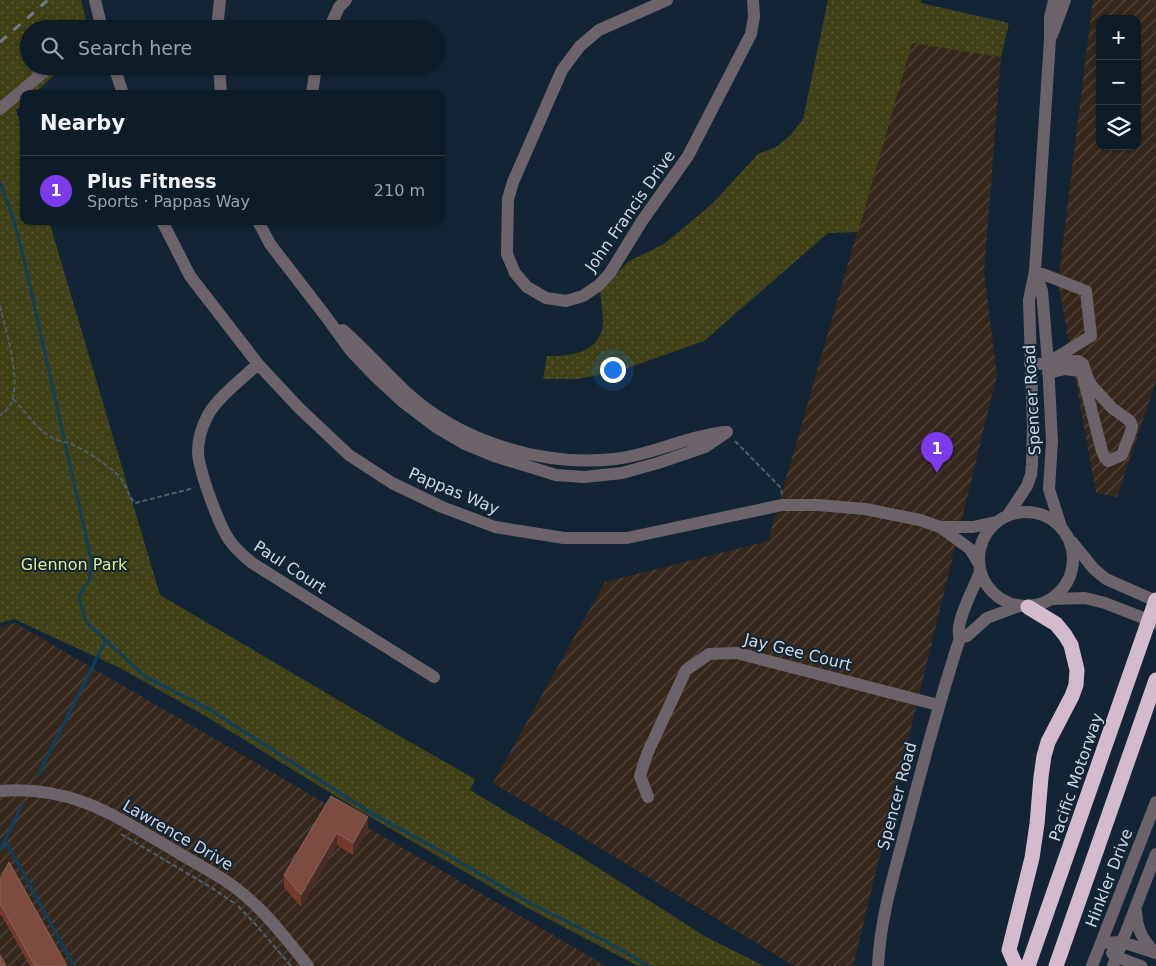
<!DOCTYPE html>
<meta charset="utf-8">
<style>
body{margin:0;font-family:"DejaVu Sans",sans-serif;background:#1c2933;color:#f1f3f6}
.controls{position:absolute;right:15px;top:15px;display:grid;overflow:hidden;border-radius:10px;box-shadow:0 1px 4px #0004}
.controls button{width:45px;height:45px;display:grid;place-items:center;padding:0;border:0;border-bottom:1px solid #2e3a44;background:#0e1c27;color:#f1f3f6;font:25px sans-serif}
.you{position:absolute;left:612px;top:369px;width:18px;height:18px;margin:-12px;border:4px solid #fff;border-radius:50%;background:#1a73e8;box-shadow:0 0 0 8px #1a73e833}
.badge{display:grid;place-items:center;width:32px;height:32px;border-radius:50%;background:#7c3aed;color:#fff;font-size:16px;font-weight:700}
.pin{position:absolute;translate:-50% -41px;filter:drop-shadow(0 1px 2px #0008)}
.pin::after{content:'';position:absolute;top:26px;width:18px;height:15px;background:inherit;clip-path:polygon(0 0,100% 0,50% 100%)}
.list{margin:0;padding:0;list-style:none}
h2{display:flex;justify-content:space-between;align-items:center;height:65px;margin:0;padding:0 20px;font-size:21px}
h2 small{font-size:16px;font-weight:400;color:#9ba1a7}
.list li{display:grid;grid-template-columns:32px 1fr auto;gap:15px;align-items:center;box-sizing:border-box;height:70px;padding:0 20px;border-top:1px solid #2e3a44}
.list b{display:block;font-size:19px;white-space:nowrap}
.list p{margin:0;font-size:16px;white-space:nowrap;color:#9ba1a7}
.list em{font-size:16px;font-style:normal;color:#9ba1a7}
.icon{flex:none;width:28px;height:28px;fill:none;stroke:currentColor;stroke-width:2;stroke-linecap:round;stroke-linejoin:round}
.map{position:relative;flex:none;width:1156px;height:966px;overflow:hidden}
.search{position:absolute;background:#0e1c27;box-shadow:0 1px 4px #0004;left:20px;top:20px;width:425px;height:55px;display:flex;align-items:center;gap:12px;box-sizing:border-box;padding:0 18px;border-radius:28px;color:#9ba1a7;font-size:19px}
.panel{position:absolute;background:#0e1c27;box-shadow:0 1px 4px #0004;left:20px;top:90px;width:425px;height:135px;border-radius:10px}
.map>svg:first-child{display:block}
.industrial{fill:url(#industrial-furrows);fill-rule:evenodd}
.park{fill:url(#park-dots)}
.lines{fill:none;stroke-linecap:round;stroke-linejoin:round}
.stream{stroke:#0e3e5e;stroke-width:3}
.path{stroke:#4d5d6a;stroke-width:2;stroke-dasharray:5 2.5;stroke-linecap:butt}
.minor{stroke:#6c636a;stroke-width:12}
.highway{stroke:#d3bbcd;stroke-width:15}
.rail{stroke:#6c7c88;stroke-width:3;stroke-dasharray:9 9;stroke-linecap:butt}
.wall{fill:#743b2d}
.shaded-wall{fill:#492b27}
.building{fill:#7d4c40;stroke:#8a6259}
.labels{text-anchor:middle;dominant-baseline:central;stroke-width:4;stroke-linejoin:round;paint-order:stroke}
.street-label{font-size:16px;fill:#ccd8e1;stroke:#132534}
.park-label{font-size:16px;fill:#e6ea86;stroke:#132534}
</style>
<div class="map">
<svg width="1156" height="966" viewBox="0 0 1156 966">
<defs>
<pattern id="industrial-furrows" width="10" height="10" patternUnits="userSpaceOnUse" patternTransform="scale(1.25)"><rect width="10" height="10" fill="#36271c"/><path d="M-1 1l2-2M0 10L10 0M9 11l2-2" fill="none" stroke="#52463d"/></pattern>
<pattern id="park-dots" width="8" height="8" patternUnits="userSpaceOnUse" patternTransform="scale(1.25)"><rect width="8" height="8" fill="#3f4015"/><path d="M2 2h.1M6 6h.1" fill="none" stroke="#5a5b37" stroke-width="1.8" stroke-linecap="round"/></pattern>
</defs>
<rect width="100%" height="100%" fill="#132534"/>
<path class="industrial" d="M1093,0H1156V381L1117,497L1096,493L1058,282ZM1100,19H1137V146H1100Z
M912,42L1001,57L984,273L997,375L853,966H794L493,783L605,582L768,541Z
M15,623L606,966H0V627Z"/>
<path class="park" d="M0,0H81L88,29H29V66H64L34,94H24V103L16,110L24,135V221H49L160,595L389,730L475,779L470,790L578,855L706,937L764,966H638L524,906L360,811L207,717L120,668L14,619L0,623Z
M828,0H921V3L1009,23L1001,57L912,43L858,232L828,233L704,341L619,371L577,379H543L547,356C571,357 602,352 603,322C603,312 601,301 600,291L629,261L664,244L712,204L758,154L776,147L791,135L803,119Z"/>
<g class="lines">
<path class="stream" d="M0,183L12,215L23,255L92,563L89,581L79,596L85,619L89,625L146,677L207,708L373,814L455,859L528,902L605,941L649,966
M38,775L106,640
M5,840L74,966
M0,850L22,805"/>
<path class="path" d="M0,306C5,330 30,401 0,415
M13,399C26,411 35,428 51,437C56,441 63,441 69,443C86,450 104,463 117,474C126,482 126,494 135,503L194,488
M735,441L781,488L782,495
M121,834L212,888L234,903
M238,906L257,926L291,966"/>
<path class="minor" d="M95,0L102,29
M667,0L599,30L580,46L562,70L513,182L508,199L507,254L515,273L527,287L546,298L566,301L583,296L599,285L610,273L642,221L688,156L751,34L754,17L753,0
M217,29L220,0
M329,29L339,7L346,0
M1052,35L1065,0
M114,66L123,94
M219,66L221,94
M312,94L316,66
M0,109L51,66
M162,221L190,276L258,364L299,408L349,455L392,483L442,507L495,527L564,538H627L782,505H818L865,509L920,520L940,527L970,549L979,564
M258,221L270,244L324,314L351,351L375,376L403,402L436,427L465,444L494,456L556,475L584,477L622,473L658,463L705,447L727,432
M1035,271L1042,291L1048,363L1052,441L1049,489L1061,527
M1035,271L1086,291L1091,336L1049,362
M343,330C364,349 384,371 405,391C459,441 541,467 615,459C652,455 687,436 724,432
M258,364C243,378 218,397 208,415C202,426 198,440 198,452C199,471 219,526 230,541C236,550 244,556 252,563L434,677
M1030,364L1078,361L1083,364L1088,379L1091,385L1112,408L1130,421L1132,427L1131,431L1122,455L1108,461L1105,458L1102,451L1083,377L1080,371L1065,369L1048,373
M979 559a47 47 0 1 1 94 0a47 47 0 1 1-94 0Z
M1008,515L1027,486L1031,475L1032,465L1033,427L1029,300L1035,271L1050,39V18L1054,0
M940,527H973L996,522
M1072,542L1094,569L1106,579L1156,601
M1052,599L1085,598L1105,603L1156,623
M960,638L967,636L987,618L1019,606
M0,791C74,785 116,817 177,852C202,867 229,880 250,900C272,919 290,944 308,966
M648,797L640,776L647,754L686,670L709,654L737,653L938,705
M1136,911C1137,930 1142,938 1154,952
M1101,943L1122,942L1156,953
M1112,953L1117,957L1141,966
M878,966C880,919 894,874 906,828C923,764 939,701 960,638C953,625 975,586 980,572
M1092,966L1156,802
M1113,966L1156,854"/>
<path class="highway" d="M1016,966L1009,950L1032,858L1037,824L1041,777L1044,756L1048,742L1072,696L1076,685L1077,670L1071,645L1065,635L1056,624L1028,607
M1028,966L1156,600
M1056,966L1156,680"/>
<path class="rail" d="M0,42L48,0"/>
</g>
<path class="wall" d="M331,796L368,830L353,855L337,845L301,907L284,887V875Z
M0,879L67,966H30L2,916L0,915Z"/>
<path class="shaded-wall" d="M368,817V830L353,855V843Z
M337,833V845L301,907V895Z"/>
<path class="building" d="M331,796L368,817L353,843L337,833L301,895L284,875Z
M9,862L67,966H35L2,907L0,905V879Z
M0,955L6,966H0Z"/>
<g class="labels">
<g class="street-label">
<text transform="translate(630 211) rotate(-55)">John Francis Drive</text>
<text transform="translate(1032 400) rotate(-93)">Spencer Road</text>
<text transform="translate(454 491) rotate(23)">Pappas Way</text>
<text transform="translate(290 567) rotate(33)">Paul Court</text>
<text transform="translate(798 652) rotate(14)">Jay Gee Court</text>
<text transform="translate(1076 777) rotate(-71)">Pacific Motorway</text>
<text transform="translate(897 796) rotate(-75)">Spencer Road</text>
<text transform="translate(178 835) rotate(30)">Lawrence Drive</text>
<text transform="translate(1109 878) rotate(-69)">Hinkler Drive</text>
</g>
<g class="park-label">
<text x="74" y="564">Glennon Park</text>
</g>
</g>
</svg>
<div class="controls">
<button>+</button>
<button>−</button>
<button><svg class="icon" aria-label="layers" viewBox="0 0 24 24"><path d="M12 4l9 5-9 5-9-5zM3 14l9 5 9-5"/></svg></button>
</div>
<div class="you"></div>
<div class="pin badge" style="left:937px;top:473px">1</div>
<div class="search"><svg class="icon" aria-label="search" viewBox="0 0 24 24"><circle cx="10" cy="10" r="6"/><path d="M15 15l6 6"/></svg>Search here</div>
<section class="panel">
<h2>Nearby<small></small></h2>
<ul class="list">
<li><span class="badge">1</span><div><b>Plus Fitness</b><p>Sports · Pappas Way</p></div><em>210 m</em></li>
</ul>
</section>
</div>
